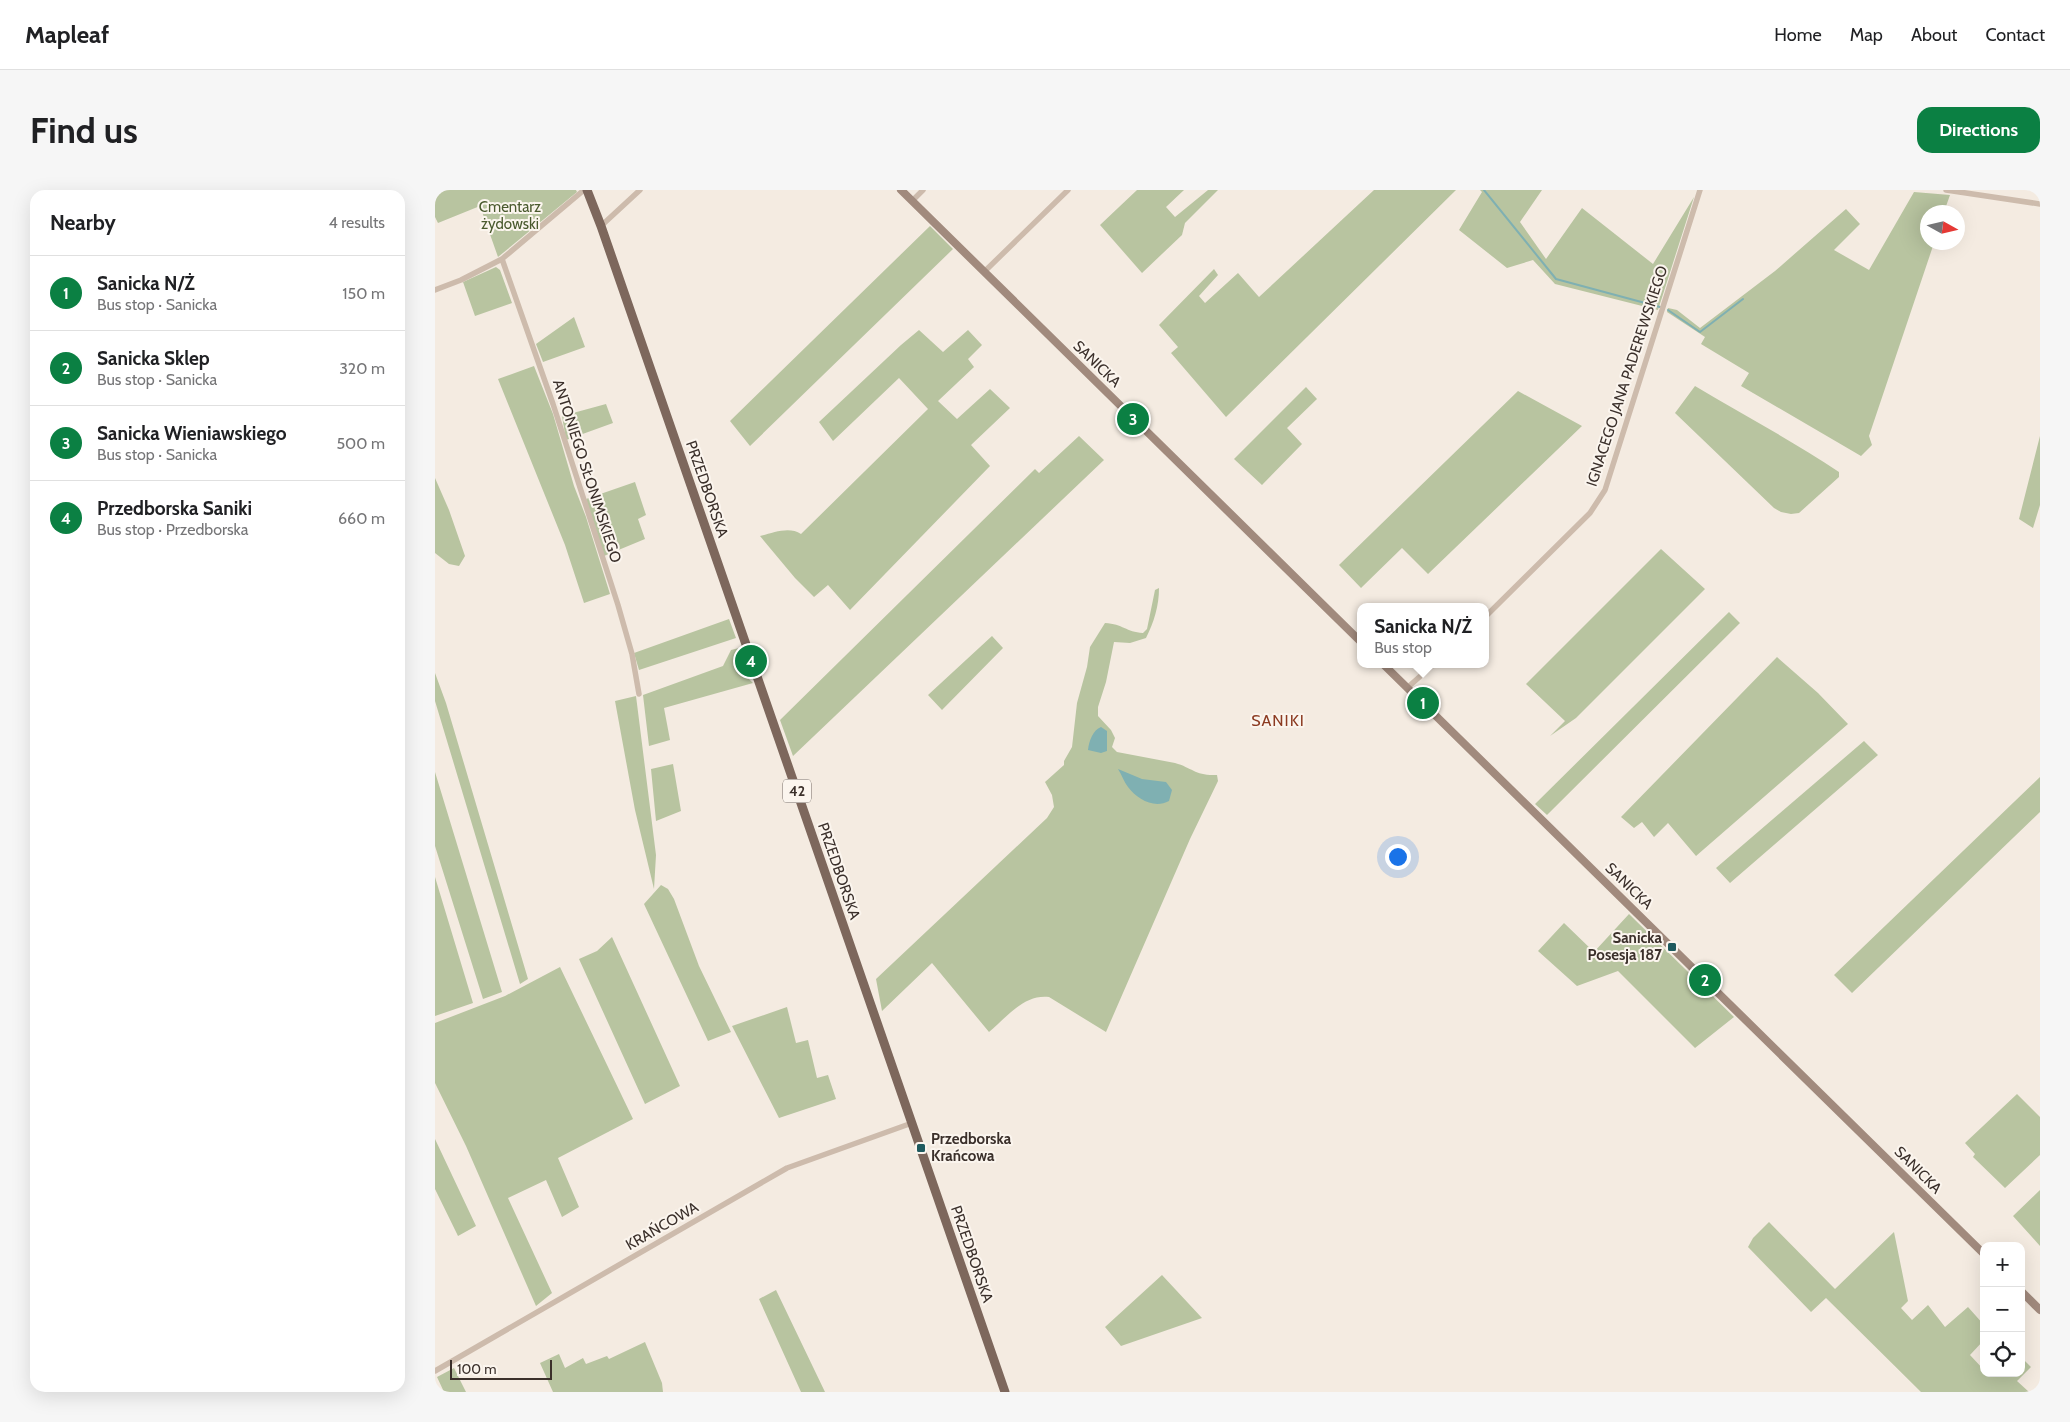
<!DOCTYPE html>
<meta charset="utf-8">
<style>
body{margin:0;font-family:Cabin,sans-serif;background:#f6f6f6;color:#202124}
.controls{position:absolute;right:15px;bottom:15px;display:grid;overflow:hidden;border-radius:10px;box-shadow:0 5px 20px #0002}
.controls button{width:45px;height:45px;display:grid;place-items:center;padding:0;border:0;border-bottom:1px solid #e0e0e0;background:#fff;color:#202124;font:25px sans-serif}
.compass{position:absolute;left:1485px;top:15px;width:45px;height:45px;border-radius:50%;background:#fff;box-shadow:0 5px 20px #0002;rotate:98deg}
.scale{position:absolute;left:15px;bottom:12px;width:102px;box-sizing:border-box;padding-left:5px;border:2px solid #3b302b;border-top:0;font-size:14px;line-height:18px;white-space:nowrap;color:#3b302b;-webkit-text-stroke:4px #fbf5ee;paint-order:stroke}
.you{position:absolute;left:962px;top:666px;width:18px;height:18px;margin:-12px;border:4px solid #fff;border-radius:50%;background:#1a73e8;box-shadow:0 0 0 8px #1a73e833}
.badge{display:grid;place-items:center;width:32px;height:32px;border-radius:50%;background:#0b8043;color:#fff;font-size:16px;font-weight:700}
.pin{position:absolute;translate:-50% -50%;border:2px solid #fff;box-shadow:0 1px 5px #0006}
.popup{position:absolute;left:922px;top:413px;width:132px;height:65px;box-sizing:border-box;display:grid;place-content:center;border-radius:10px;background:#fff;filter:drop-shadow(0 1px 4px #0005);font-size:16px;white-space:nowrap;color:#757577}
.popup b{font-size:19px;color:#202124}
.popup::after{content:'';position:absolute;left:50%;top:100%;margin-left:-10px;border:10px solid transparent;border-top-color:#fff}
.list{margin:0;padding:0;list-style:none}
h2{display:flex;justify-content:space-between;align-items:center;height:65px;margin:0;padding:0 20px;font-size:21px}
h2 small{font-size:16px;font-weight:400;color:#757577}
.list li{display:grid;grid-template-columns:32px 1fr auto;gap:15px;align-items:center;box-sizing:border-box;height:75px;padding:0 20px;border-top:1px solid #e0e0e0}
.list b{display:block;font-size:19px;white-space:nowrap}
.list p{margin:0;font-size:16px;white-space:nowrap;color:#757577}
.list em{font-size:16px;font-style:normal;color:#757577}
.icon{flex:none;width:28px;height:28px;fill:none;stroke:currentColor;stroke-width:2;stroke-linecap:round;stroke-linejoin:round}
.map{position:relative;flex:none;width:1605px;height:1202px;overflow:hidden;border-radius:15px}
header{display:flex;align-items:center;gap:30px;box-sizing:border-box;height:70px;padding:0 25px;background:#fff;border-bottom:1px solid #e0e0e0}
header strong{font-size:24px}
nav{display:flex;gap:28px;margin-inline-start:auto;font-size:18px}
.intro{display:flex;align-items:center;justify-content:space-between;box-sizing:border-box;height:120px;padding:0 30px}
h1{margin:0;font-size:35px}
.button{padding:12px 22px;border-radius:15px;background:#0b8043;color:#fff;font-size:18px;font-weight:700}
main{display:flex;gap:30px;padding:0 30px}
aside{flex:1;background:#fff;border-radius:15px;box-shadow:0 5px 20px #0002}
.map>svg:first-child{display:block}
.green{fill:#b8c4a0}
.water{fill:#7fb0b2}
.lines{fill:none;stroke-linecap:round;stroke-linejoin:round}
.stream{stroke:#7fb0b2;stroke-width:2}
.street{stroke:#cdbbac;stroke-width:5.5}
.secondary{stroke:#a18a7d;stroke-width:8}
.primary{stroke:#7d675c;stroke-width:9}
.poi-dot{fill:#1f5a5e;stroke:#fbf5ee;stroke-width:2}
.labels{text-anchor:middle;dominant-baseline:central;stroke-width:4;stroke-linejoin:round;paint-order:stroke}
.shield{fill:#fbf5ee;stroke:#756b66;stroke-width:1}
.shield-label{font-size:14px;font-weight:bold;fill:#3b302b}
.park-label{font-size:15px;fill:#4a5a2e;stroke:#fbf5ee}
.street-label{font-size:15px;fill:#3b302b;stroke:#fbf5ee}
.poi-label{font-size:15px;font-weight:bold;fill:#3b302b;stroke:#fbf5ee;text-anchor:end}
.neighbourhood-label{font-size:16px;letter-spacing:1px;fill:#8c3b22;stroke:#fbf5ee}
</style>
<header>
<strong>Mapleaf</strong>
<nav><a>Home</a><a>Map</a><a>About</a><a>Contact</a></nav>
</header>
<div class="intro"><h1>Find us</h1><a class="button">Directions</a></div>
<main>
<aside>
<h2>Nearby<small>4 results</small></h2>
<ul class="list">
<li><span class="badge">1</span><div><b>Sanicka N/Ż</b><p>Bus stop · Sanicka</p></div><em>150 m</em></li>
<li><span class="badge">2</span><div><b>Sanicka Sklep</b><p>Bus stop · Sanicka</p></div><em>320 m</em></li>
<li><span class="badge">3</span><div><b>Sanicka Wieniawskiego</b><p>Bus stop · Sanicka</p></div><em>500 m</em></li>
<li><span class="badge">4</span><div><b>Przedborska Saniki</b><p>Bus stop · Przedborska</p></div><em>660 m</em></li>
</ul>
</aside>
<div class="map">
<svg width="1605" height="1202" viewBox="0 0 1605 1202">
<rect width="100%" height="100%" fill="#f4ebe1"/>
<path class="green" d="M0,0H141L142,2L63,67L45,16L3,33L0,27Z
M702,0H749L731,17L740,27L773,0H783L750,33L747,45L707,83L665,35Z
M939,0H1021L791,227L736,163L743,157L724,135L779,79L783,85L764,106L770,113L803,83L824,107Z
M1045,0H1107L1085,32L1111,69L1147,18L1218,74L1259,7L1223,120L1120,94L1098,70L1072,78L1024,40L1047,2Z
M1479,2L1515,5L1509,22H1492V52L1499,53L1434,246L1437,255L1426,266L1306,196L1314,183L1266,154L1270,147L1232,122L1233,118L1242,120L1265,138L1340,81L1411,19L1425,34L1399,60L1434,80Z
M495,36L518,59L315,256L295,231Z
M61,77L65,80L77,113L40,126L28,92Z
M139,127L150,157L108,172L101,154Z
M484,140L508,162L533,140L547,155L533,169L539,177L503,211L522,229L555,199L575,218L536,255L555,276L415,420L393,395L379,407L360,388L325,346C338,343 354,336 366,344L493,219L464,188L398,251L384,232L466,155Z
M99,176L118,224L139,296L151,327L175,404L149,413L130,355L63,189Z
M1260,196C1308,225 1358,251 1404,282V287L1364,323L1356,324L1346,322L1339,318L1240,223Z
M871,197L882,209L852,238L867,254L827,295L799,269Z
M1083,201L1147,236L993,384L967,358L926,398L904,375Z
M171,214L178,233L131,250L127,226Z
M644,246L669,270L358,566L345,530L600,279L604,283Z
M1605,246V315L1598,338L1584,329Z
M0,288L14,320L30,366L24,376L14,374L0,363Z
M200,292L211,325L203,329L210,349L169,366L151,309Z
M1226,359L1270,399L1141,528L1115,546L1130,531L1091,494Z
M724,398C724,416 719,432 711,448L695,453L679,452L671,492L663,517V526L676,540L680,548L677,557L682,562L740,573C758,578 760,586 782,585L783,591L755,649L671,842L614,807C589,804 572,827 554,842L497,773L447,821L441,789L612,628L619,617L617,605L610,592L629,575V571L637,557L642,513L652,477L655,457L670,433C688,434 691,442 708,443L712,439L720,400Z
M1294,422L1305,433L1112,625L1100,614Z
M294,429L301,448L204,480L199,463Z
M557,446L568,458L507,520L493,505Z
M304,458C300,473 308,483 318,493L229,518L235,550L214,556L208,505L288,476L296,460Z
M1342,467L1383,503L1413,534L1261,666L1233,633L1219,647L1207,632L1199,638L1186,627Z
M0,483L11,513L93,789L85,794L0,511Z
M201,506L221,665L219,699L200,620L180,511Z
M1429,551L1443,565L1295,693L1281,678Z
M238,574L246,621L221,631L216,579Z
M0,582L67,802L48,809L0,656Z
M1605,587V622L1417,803L1399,785Z
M0,687L38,813L0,826Z
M226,695L233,699L239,709L264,776L296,842L273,851L209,714Z
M1194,724L1299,827L1260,858L1183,781L1142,796L1103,761L1129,733L1159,762Z
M177,747L245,896L210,914L144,769L162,761Z
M125,777L198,929L123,968L144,1017L127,1027L111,990L73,1008L117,1103L101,1116L31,956L0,893V833L70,806Z
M352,817L361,853L373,850L382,888L393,885L401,909L344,928L297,836Z
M1582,904L1605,927V965L1570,998L1538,967L1540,964L1530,953Z
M0,949L41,1036L23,1046L0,999Z
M1605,1000V1056L1578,1026Z
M1334,1032L1400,1099L1459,1042L1473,1111L1466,1118L1477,1130L1493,1115L1510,1137L1533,1117L1549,1135V1150L1535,1165L1549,1180V1183H1586V1167L1596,1177L1582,1191L1594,1202H1486L1391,1108L1376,1122L1313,1057L1318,1048Z
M727,1085L767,1128L686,1156L670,1137Z
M341,1100L390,1202H366L324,1109Z
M210,1152L227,1193L228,1202H118L105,1173L124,1164L130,1178L148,1168L151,1174L172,1166L174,1169Z
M19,1178L31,1202H9L2,1187Z"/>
<path class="water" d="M666,537L672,541V561L666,563L653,560C654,551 658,540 666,537Z
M683,579L707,589L731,592L737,600L734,611C719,619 702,609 693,597C689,592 687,585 683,579Z"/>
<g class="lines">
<path class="stream" d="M1049,0L1121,89L1225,117
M1233,120L1265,142L1308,109"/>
<path class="street" d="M1511,0L1605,14
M477,11L488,0
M166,36L205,0
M67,69L118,214L183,415L197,464L204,504
M549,82L633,0
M0,100L26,90L67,69L149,0
M1050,427L1155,323L1170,300L1265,0
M972,498L999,474
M0,1181L352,978L477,933"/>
<path class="secondary" d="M466,0L926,452
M948,474L1549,1064
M1586,1101L1605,1120"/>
<path class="primary" d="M152,0L166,36L570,1202"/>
</g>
<g class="poi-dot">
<rect x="1232" y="752" width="10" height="10" rx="2.5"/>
<rect x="481" y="953" width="10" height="10" rx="2.5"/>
</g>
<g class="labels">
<rect class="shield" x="348" y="589.5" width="28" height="23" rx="4"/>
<g class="shield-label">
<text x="362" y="601">42</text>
</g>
<g class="park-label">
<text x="75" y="17">Cmentarz<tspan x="75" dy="17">żydowski</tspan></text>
</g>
<g class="street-label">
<text transform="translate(662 174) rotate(44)">SANICKA</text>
<text transform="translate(1192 186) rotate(-72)">IGNACEGO JANA PADEREWSKIEGO</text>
<text transform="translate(152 281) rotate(72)">ANTONIEGO SŁONIMSKIEGO</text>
<text transform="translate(272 299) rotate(71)">PRZEDBORSKA</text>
<text transform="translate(404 681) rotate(71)">PRZEDBORSKA</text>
<text transform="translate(1194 696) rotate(44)">SANICKA</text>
<text transform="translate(1483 980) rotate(45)">SANICKA</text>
<text transform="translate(227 1036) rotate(-30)">KRAŃCOWA</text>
<text transform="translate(537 1064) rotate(71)">PRZEDBORSKA</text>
</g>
<g class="poi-label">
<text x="1227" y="748">Sanicka<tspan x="1227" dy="17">Posesja 187</tspan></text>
<text x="496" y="949" text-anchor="start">Przedborska<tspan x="496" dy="17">Krańcowa</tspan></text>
</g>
<g class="neighbourhood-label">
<text x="843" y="530">SANIKI</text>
</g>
</g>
</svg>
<div class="controls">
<button>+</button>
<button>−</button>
<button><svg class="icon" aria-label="locate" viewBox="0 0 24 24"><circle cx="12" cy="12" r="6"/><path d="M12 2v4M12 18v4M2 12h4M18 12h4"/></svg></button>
</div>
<svg class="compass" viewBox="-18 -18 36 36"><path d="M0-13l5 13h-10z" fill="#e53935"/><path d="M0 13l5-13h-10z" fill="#757577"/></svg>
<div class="scale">100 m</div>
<div class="you"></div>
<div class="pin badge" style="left:988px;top:513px">1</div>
<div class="popup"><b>Sanicka N/Ż</b>Bus stop</div>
<div class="pin badge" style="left:1270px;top:790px">2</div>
<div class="pin badge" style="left:698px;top:229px">3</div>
<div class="pin badge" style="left:316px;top:471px">4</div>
</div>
</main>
